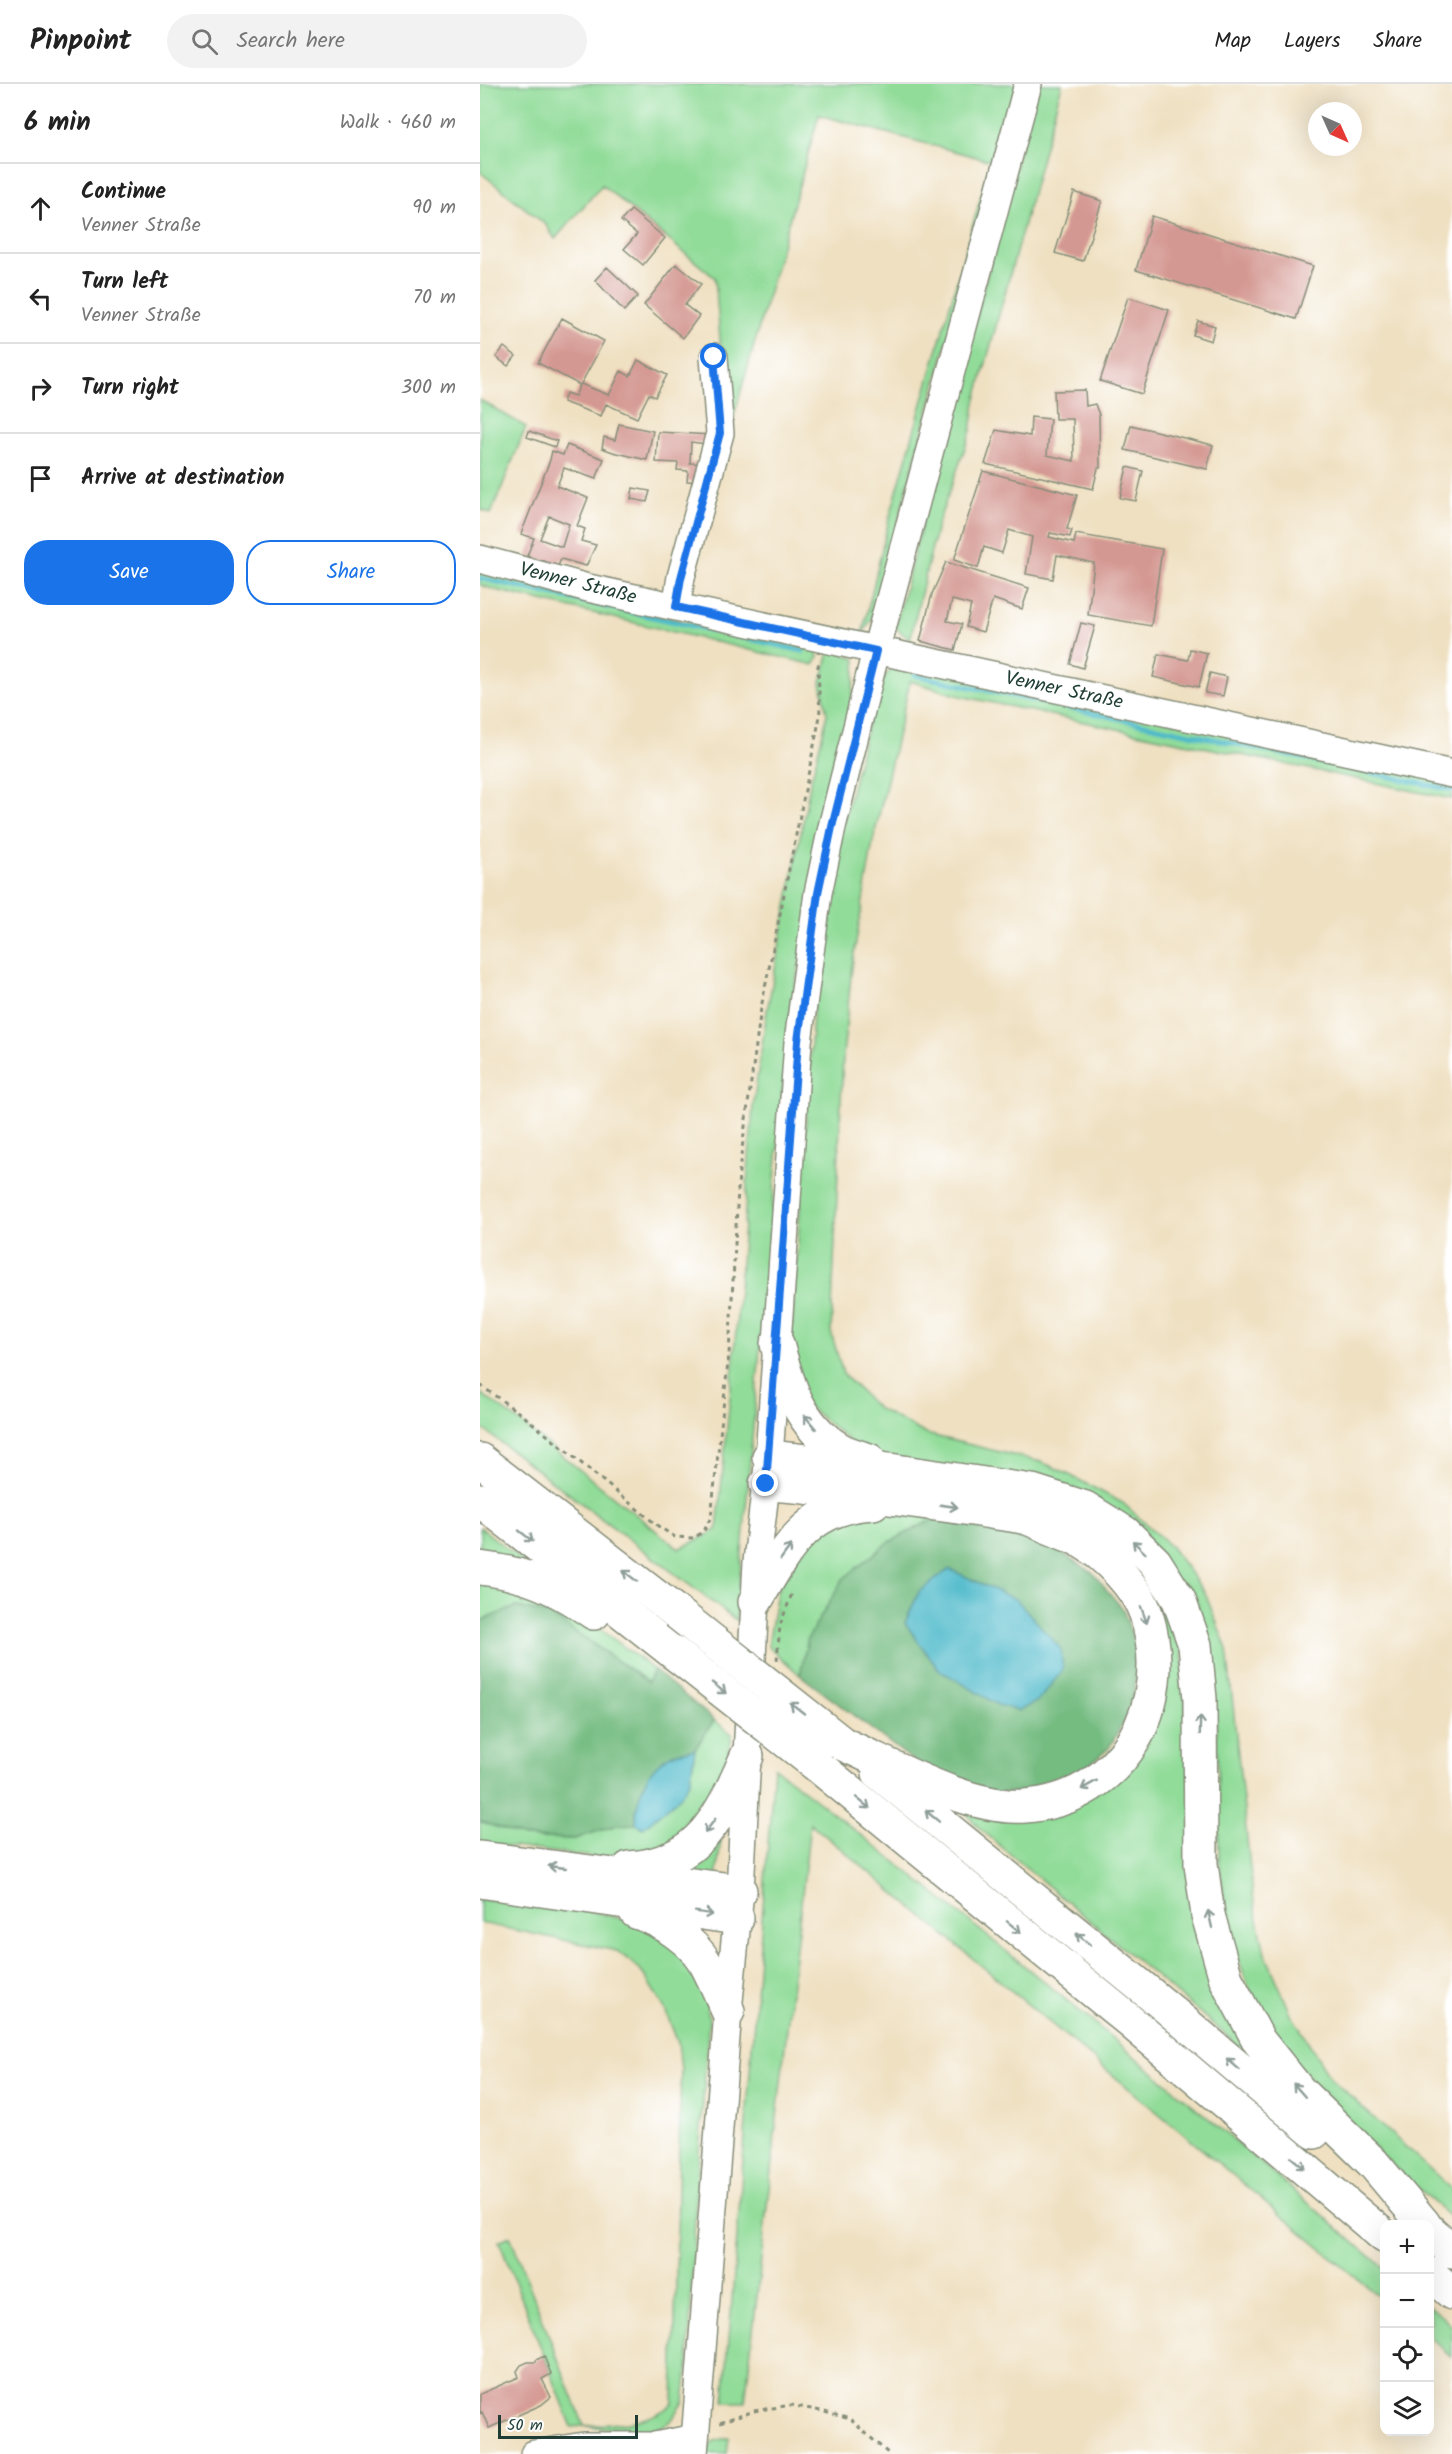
<!DOCTYPE html>
<meta charset="utf-8">
<style>
body{margin:0;font-family:Kalam,sans-serif;background:#f2f2f2;color:#222}
.controls{position:absolute;right:18px;bottom:18px;display:grid;overflow:hidden;border-radius:12px;box-shadow:0 6px 24px #0002}
.controls button{width:54px;height:54px;display:grid;place-items:center;padding:0;border:0;border-bottom:2px solid #e0e0e0;background:#fff;color:#222;font:30px sans-serif}
.compass{position:absolute;left:828px;top:18px;width:54px;height:54px;border-radius:50%;background:#fff;box-shadow:0 6px 24px #0002;rotate:135deg}
.scale{position:absolute;left:18px;bottom:15px;width:140px;box-sizing:border-box;padding-left:6px;border:3px solid #1f3d34;border-top:0;font-size:16px;line-height:21px;white-space:nowrap;color:#1f3d34;-webkit-text-stroke:4px #fff;paint-order:stroke}
.stop{position:absolute;width:18px;height:18px;margin:-14px;border:4px solid #1a73e8;border-radius:50%;background:#fff}
.stop.end{background:#1a73e8;border-color:#fff;box-shadow:0 2px 6px #0008}
.list{margin:0;padding:0;list-style:none}
h2{display:flex;justify-content:space-between;align-items:center;height:78px;margin:0;padding:0 24px;font-size:26px}
h2 small{font-size:20px;font-weight:400;color:#767676}
.list li{display:grid;grid-template-columns:39px 1fr auto;gap:18px;align-items:center;box-sizing:border-box;height:90px;padding:0 24px;border-top:2px solid #e0e0e0}
.list b{display:block;font-size:22px;white-space:nowrap}
.list p{margin:0;font-size:20px;white-space:nowrap;color:#767676}
.list em{font-size:20px;font-style:normal;color:#767676}
.actions{display:flex;gap:12px;padding:18px 24px}
.actions a{flex:1;padding:14px 0;border:2px solid #1a73e8;border-radius:24px;text-align:center;font-size:21px;color:#1a73e8}
.actions .main{background:#1a73e8;color:#fff}
.icon{flex:none;width:33px;height:33px;fill:none;stroke:currentColor;stroke-width:2;stroke-linecap:round;stroke-linejoin:round}
.map{position:relative;flex:none;width:972px;height:2370px;overflow:hidden}
header{display:flex;align-items:center;gap:36px;box-sizing:border-box;height:84px;padding:0 30px;background:#fff;border-bottom:2px solid #e0e0e0}
header strong{font-size:28px}
nav{display:flex;gap:33px;margin-inline-start:auto;font-size:21px}
.search{width:420px;height:54px;background:#f2f2f2;display:flex;align-items:center;gap:15px;box-sizing:border-box;padding:0 21px;border-radius:33px;color:#767676;font-size:22px}
main{display:flex}
aside{flex:1;background:#fff}
.map>svg:first-child{display:block}
.green{fill:#91dc99;stroke:#588c66;stroke-width:1.5}
.forest{fill:#74bc81;stroke:#4a7c5a;stroke-width:1.5;fill-rule:evenodd}
.water{fill:#4eb9ca;stroke:#367b7f;stroke-width:1.5}
.lines{fill:none;stroke-linecap:round;stroke-linejoin:round}
.stream{stroke:#4eb9ca;stroke-width:5}
.building{fill:#d49892;fill-rule:evenodd}
.minor-casing{stroke:#878e7a;stroke-width:30}
.highway-casing{stroke:#878e7a;stroke-width:36}
.path{stroke:#878e7a;stroke-width:3;stroke-dasharray:4.5 4.5;stroke-linecap:butt}
.minor{stroke:#fff;stroke-width:27}
.highway{stroke:#fff;stroke-width:33}
.highway-bridge-casing{stroke:#878e7a;stroke-width:36;stroke-linecap:butt}
.highway-bridge{stroke:#fff;stroke-width:33}
.oneway{stroke:#8f9e9a}
.route{stroke:#1a73e8;stroke-width:8}
.labels{text-anchor:middle;dominant-baseline:central;stroke-width:4.5;stroke-linejoin:round;paint-order:stroke}
.street-label{font-size:20px;fill:#1f3d34;stroke:#fff}
</style>
<header>
<strong>Pinpoint</strong>
<div class="search"><svg class="icon" aria-label="search" viewBox="0 0 24 24"><circle cx="10" cy="10" r="6"/><path d="M15 15l6 6"/></svg>Search here</div>
<nav><a>Map</a><a>Layers</a><a>Share</a></nav>
</header>
<main>
<aside>
<h2>6 min<small>Walk · 460 m</small></h2>
<ul class="list">
<li><svg class="icon" aria-label="ahead" viewBox="0 0 24 24"><path d="M12 20V5M6 11l6-6 6 6"/></svg><div><b>Continue</b><p>Venner Straße</p></div><em>90 m</em></li>
<li><svg class="icon" aria-label="left" viewBox="0 0 24 24"><path d="M17 20v-9H6M10 6l-5 5 5 5"/></svg><div><b>Turn left</b><p>Venner Straße</p></div><em>70 m</em></li>
<li><svg class="icon" aria-label="right" viewBox="0 0 24 24"><path d="M7 20v-9h11M14 6l5 5-5 5"/></svg><div><b>Turn right</b></div><em>300 m</em></li>
<li><svg class="icon" aria-label="arrive" viewBox="0 0 24 24"><path d="M6 21V4h12l-3 4 3 4H6"/></svg><div><b>Arrive at destination</b></div></li>
</ul>
<div class="actions"><a class="main">Save</a><a>Share</a></div>
</aside>
<div class="map">
<svg width="972" height="2370" viewBox="0 0 972 2370">
<rect width="100%" height="100%" fill="#fff"/>
<filter id="ink" filterUnits="userSpaceOnUse"><feTurbulence type="fractalNoise" baseFrequency=".0167" numOctaves="2"/><feDisplacementMap in="SourceGraphic" scale="12" xChannelSelector="R" yChannelSelector="G"/><feConvolveMatrix kernelMatrix="1 2 1 2 8 2 1 2 1" color-interpolation-filters="sRGB"/></filter>
<filter id="wash" filterUnits="userSpaceOnUse"><feTurbulence type="fractalNoise" baseFrequency=".008" numOctaves="4" result="noise"/><feDisplacementMap in="SourceGraphic" scale="24" xChannelSelector="R" yChannelSelector="G"/><feGaussianBlur stdDeviation="1.35" result="paint"/><feColorMatrix in="noise" values="0 0 0 0 0 0 0 0 0 0 0 0 0 0 0 0 0 1.4 0 .05"/><feComposite in="paint" operator="in"/></filter>
<g filter="url(#wash)">
<rect width="100%" height="100%" fill="#efe0c1"/>
<path class="green" d="M0,0H537L391,536L382,551L408,439L511,77L339,31L248,353L235,194L122,101L75,155L66,141L0,88Z
M557,0H582L495,319L491,347L457,442L430,556L415,543Z
M0,316L46,343L11,430L0,425Z
M0,486C111,517 223,542 336,564L338,573L334,581L15,506L0,501Z
M350,564L376,575L371,624L310,926L256,1536L0,1343V1309L41,1339L199,1465L237,1446L254,1272L273,1022L287,927L330,700L344,645L347,630L341,598Z
M429,581L972,697V715L480,612L430,597L393,757L372,882L363,972L351,1248L363,1290L397,1324L446,1350L561,1378L580,1386L643,1419L691,1463L725,1509L747,1565L773,1812L785,1869L811,1930L851,1995L972,2105V2135L877,2049L809,1971L784,1933L768,1902L749,1847L739,1778L737,1648L730,1573L706,1502L379,1365L323,1318L311,1262L333,931L341,858L363,740L397,603L411,585Z
M399,1426L457,1433L408,1459L328,1554L320,1591L288,1562L297,1507L331,1449Z
M0,1443L49,1482L0,1476Z
M640,1458L678,1501L701,1547L713,1748L783,1982L499,1744L486,1729H564L673,1629Z
M0,1499L85,1518L174,1586L169,1598L69,1530L36,1523L0,1537Z
M234,1636L252,1650L244,1702L215,1751L153,1778L0,1759V1737L44,1753L94,1755L137,1741L156,1740L163,1744L210,1697L215,1665Z
M294,1683C502,1844 705,2012 904,2184V2217L330,1739L265,2318H244Z
M232,1756H241L236,1794L198,1791Z
M0,1815L111,1827L165,1841L221,1888L229,1935L216,2112L208,2283L204,2318L191,2337L181,2343L164,2347L104,2342L92,2343L19,2157L30,2152L104,2342C136,2339 169,2341 193,2319L201,1985L198,1959L184,1923L160,1885L137,1867L0,1839Z
M950,2222L972,2242V2273L950,2254Z
M249,2353L247,2370H226L232,2358Z"/>
<path class="forest" d="M457,1433L515,1444L571,1462L612,1488L643,1525L654,1558L657,1588L651,1625L629,1664L602,1687L555,1708L517,1709L451,1690L320,1591L328,1554L363,1495L408,1459ZM439,1508L458,1585L425,1539Z
M36,1523L69,1530L168,1598L174,1586L234,1636L215,1665L194,1669L180,1678L156,1725V1740L137,1741L94,1755L44,1753L0,1737V1537Z"/>
<path class="water" d="M469,1485L537,1516L581,1565L583,1586L558,1617L538,1627L518,1621L458,1585L425,1539L439,1508Z
M215,1665L210,1697L200,1713L163,1744L156,1740C155,1714 167,1681 193,1670C199,1667 208,1667 215,1665Z"/>
<g class="lines">
<path class="stream" d="M0,494L323,567
M435,591L972,706"/>
</g>
<g id="blocks">
<path class="building" d="M594,108L622,117L603,177L575,169Z
M151,126L185,154L163,181L144,165L157,150L141,137Z
M672,132L833,182L816,235L656,186Z
M196,180L221,200L205,221L219,232L203,254L164,221Z
M127,183L158,212L144,227L115,196Z
M648,213L689,226L662,310L620,297Z
M82,234L124,257L101,300L129,311L141,287L150,292L158,276L187,291L175,313L169,310L157,334L126,320L121,332L83,318L86,309L95,312L100,301L58,279Z
M718,237L735,242L731,257L713,251Z
M24,263L36,272L28,282L16,273Z
M605,306L606,322L615,320L619,331L620,384H618L613,405L505,380L516,346L550,352L551,333L570,335L567,371L594,377L593,335H575L574,307Z
M139,340L173,347L167,376L133,368L122,364L124,353L135,356Z
M651,341L733,361L727,385L645,366Z
M49,347L77,357L75,363L47,353Z
M178,348L232,351L226,360L211,358L210,379L225,380L219,398L207,397L208,387L197,386L198,379L176,378Z
M87,361L124,375L116,395L84,384L77,402L108,414L97,442L105,445L101,457L116,461L106,482L81,475L78,482L47,472L54,454L41,450L70,376L72,367L83,371ZM69,432L89,440L82,463L60,455Z
M647,383L663,387L656,417L640,414Z
M503,387L597,411L587,445L592,446L590,453L570,449L569,453L594,459L596,450L682,465L671,542L608,531L614,479L577,471L573,495L546,490L552,453L529,446L522,469L504,463L498,484L474,476Z
M153,404L170,407L167,418L151,415Z
M466,478L549,504L542,525L513,515L503,548L486,543L491,521L472,516L467,537L482,540L475,566L440,557L452,510Z
M601,539L615,542L603,584L590,580Z
M710,565L727,569L719,603L673,593L678,570L708,576Z
M730,589L747,593L743,612L725,609Z
M64,2272L71,2290L62,2295L71,2313L61,2321L9,2344L2,2328L0,2329V2310L39,2293L37,2287L41,2281L48,2278H56V2276Z"/>
</g>
</g>
<g filter="url(#ink)">
<use href="#blocks" fill-opacity="0" stroke="#878e7a" stroke-width="1.5"/>
<g class="lines">
<defs>
<path id="minor" d="M0,475L108,504L972,690
M196,523L201,493L240,349L234,273
M54,2370L104,2362H175L215,2354
M214,2370L248,1927L260,1807L277,1478L289,1373L318,958L338,809L352,743L396,567L548,0"/>
<path id="highway" d="M297,1260C308,1301 319,1341 359,1365C367,1370 379,1373 389,1376
M289,1373L416,1387L552,1407L605,1424L645,1449L675,1478L699,1516L715,1561L720,1615L721,1780L728,1831L746,1895L779,1957L820,2008L893,2079L944,2140
M0,1376L196,1528
M286,1400C330,1402 373,1409 417,1415C448,1419 480,1423 511,1428C522,1430 535,1431 547,1434C556,1437 566,1442 576,1446C584,1450 594,1452 601,1457C625,1471 657,1503 666,1530C695,1620 643,1715 545,1722C489,1726 415,1683 363,1660
M0,1416L193,1568
M0,1484C48,1490 74,1502 114,1529
M275,1518C306,1466 326,1422 393,1419
M338,1682L645,1933L904,2152
M399,1689L685,1922L834,2048
M0,1774L260,1807
M149,1784C220,1780 242,1730 267,1672
M0,1797L257,1834
M156,1828C182,1836 212,1856 226,1880C234,1895 241,1911 248,1927
M950,2147L972,2167
M950,2190L972,2209"/>
</defs>
<use href="#minor" class="minor-casing"/>
<use href="#highway" class="highway-casing"/>
<path class="path" d="M0,1301L45,1333L178,1442L195,1453L214,1454L224,1447L231,1433L249,1270L259,1087L281,924L340,632L338,582L340,577
M297,1576L300,1541L313,1507
M240,2339L274,2327L311,2321L341,2327L370,2335L409,2370"/>
<use href="#minor" class="minor"/>
<use href="#highway" class="highway"/>
<defs>
<path id="highway-bridge" d="M196,1528L363,1660
M193,1568L338,1682"/>
</defs>
<use href="#highway-bridge" class="highway-bridge-casing"/>
<use href="#highway-bridge" class="highway-bridge"/>
</g>
<defs><path id="oneway-shaft" d="M-6 0H5M1.5-3L5.5 0L1.5 3" fill="none" stroke-width="1.6" stroke-linecap="round" stroke-linejoin="round" transform="scale(1.5)"/></defs>
<g class="oneway">
<use href="#oneway-shaft" transform="translate(330 1338) rotate(-130)"/>
<use href="#oneway-shaft" transform="translate(469 1422) rotate(8)"/>
<use href="#oneway-shaft" transform="translate(46 1452) rotate(38)"/>
<use href="#oneway-shaft" transform="translate(659 1463) rotate(-136)"/>
<use href="#oneway-shaft" transform="translate(306 1468) rotate(-54)"/>
<use href="#oneway-shaft" transform="translate(150 1492) rotate(-142)"/>
<use href="#oneway-shaft" transform="translate(664 1531) rotate(70)"/>
<use href="#oneway-shaft" transform="translate(239 1604) rotate(38)"/>
<use href="#oneway-shaft" transform="translate(317 1624) rotate(-142)"/>
<use href="#oneway-shaft" transform="translate(720 1641) rotate(-89)"/>
<use href="#oneway-shaft" transform="translate(609 1701) rotate(151)"/>
<use href="#oneway-shaft" transform="translate(383 1719) rotate(39)"/>
<use href="#oneway-shaft" transform="translate(452 1732) rotate(-141)"/>
<use href="#oneway-shaft" transform="translate(230 1742) rotate(126)"/>
<use href="#oneway-shaft" transform="translate(77 1783) rotate(-174)"/>
<use href="#oneway-shaft" transform="translate(224 1829) rotate(9)"/>
<use href="#oneway-shaft" transform="translate(730 1835) rotate(-103)"/>
<use href="#oneway-shaft" transform="translate(534 1843) rotate(39)"/>
<use href="#oneway-shaft" transform="translate(603 1855) rotate(-141)"/>
<use href="#oneway-shaft" transform="translate(753 1980) rotate(-139)"/>
<use href="#oneway-shaft" transform="translate(819 2006) rotate(-131)"/>
<use href="#oneway-shaft" transform="translate(818 2079) rotate(40)"/>
</g>
</g>
<g class="lines" filter="url(#ink)">
<path class="route" d="M234,273L240,349L201,494L196,523L396,567L352,743L338,809L318,957L286,1400"/>
</g>
<g class="labels">
<g class="street-label">
<text transform="translate(98 500) rotate(14)">Venner Straße</text>
<text transform="translate(584 607) rotate(12)">Venner Straße</text>
</g>
</g>
</svg>
<div class="controls">
<button>+</button>
<button>−</button>
<button><svg class="icon" aria-label="locate" viewBox="0 0 24 24"><circle cx="12" cy="12" r="6"/><path d="M12 2v4M12 18v4M2 12h4M18 12h4"/></svg></button>
<button><svg class="icon" aria-label="layers" viewBox="0 0 24 24"><path d="M12 4l9 5-9 5-9-5zM3 14l9 5 9-5"/></svg></button>
</div>
<svg class="compass" viewBox="-18 -18 36 36"><path d="M0-13l5 13h-10z" fill="#e53935"/><path d="M0 13l5-13h-10z" fill="#767676"/></svg>
<div class="scale">50 m</div>
<div class="stop" style="left:234px;top:273px"></div>
<div class="stop end" style="left:286px;top:1400px"></div>
</div>
</main>
